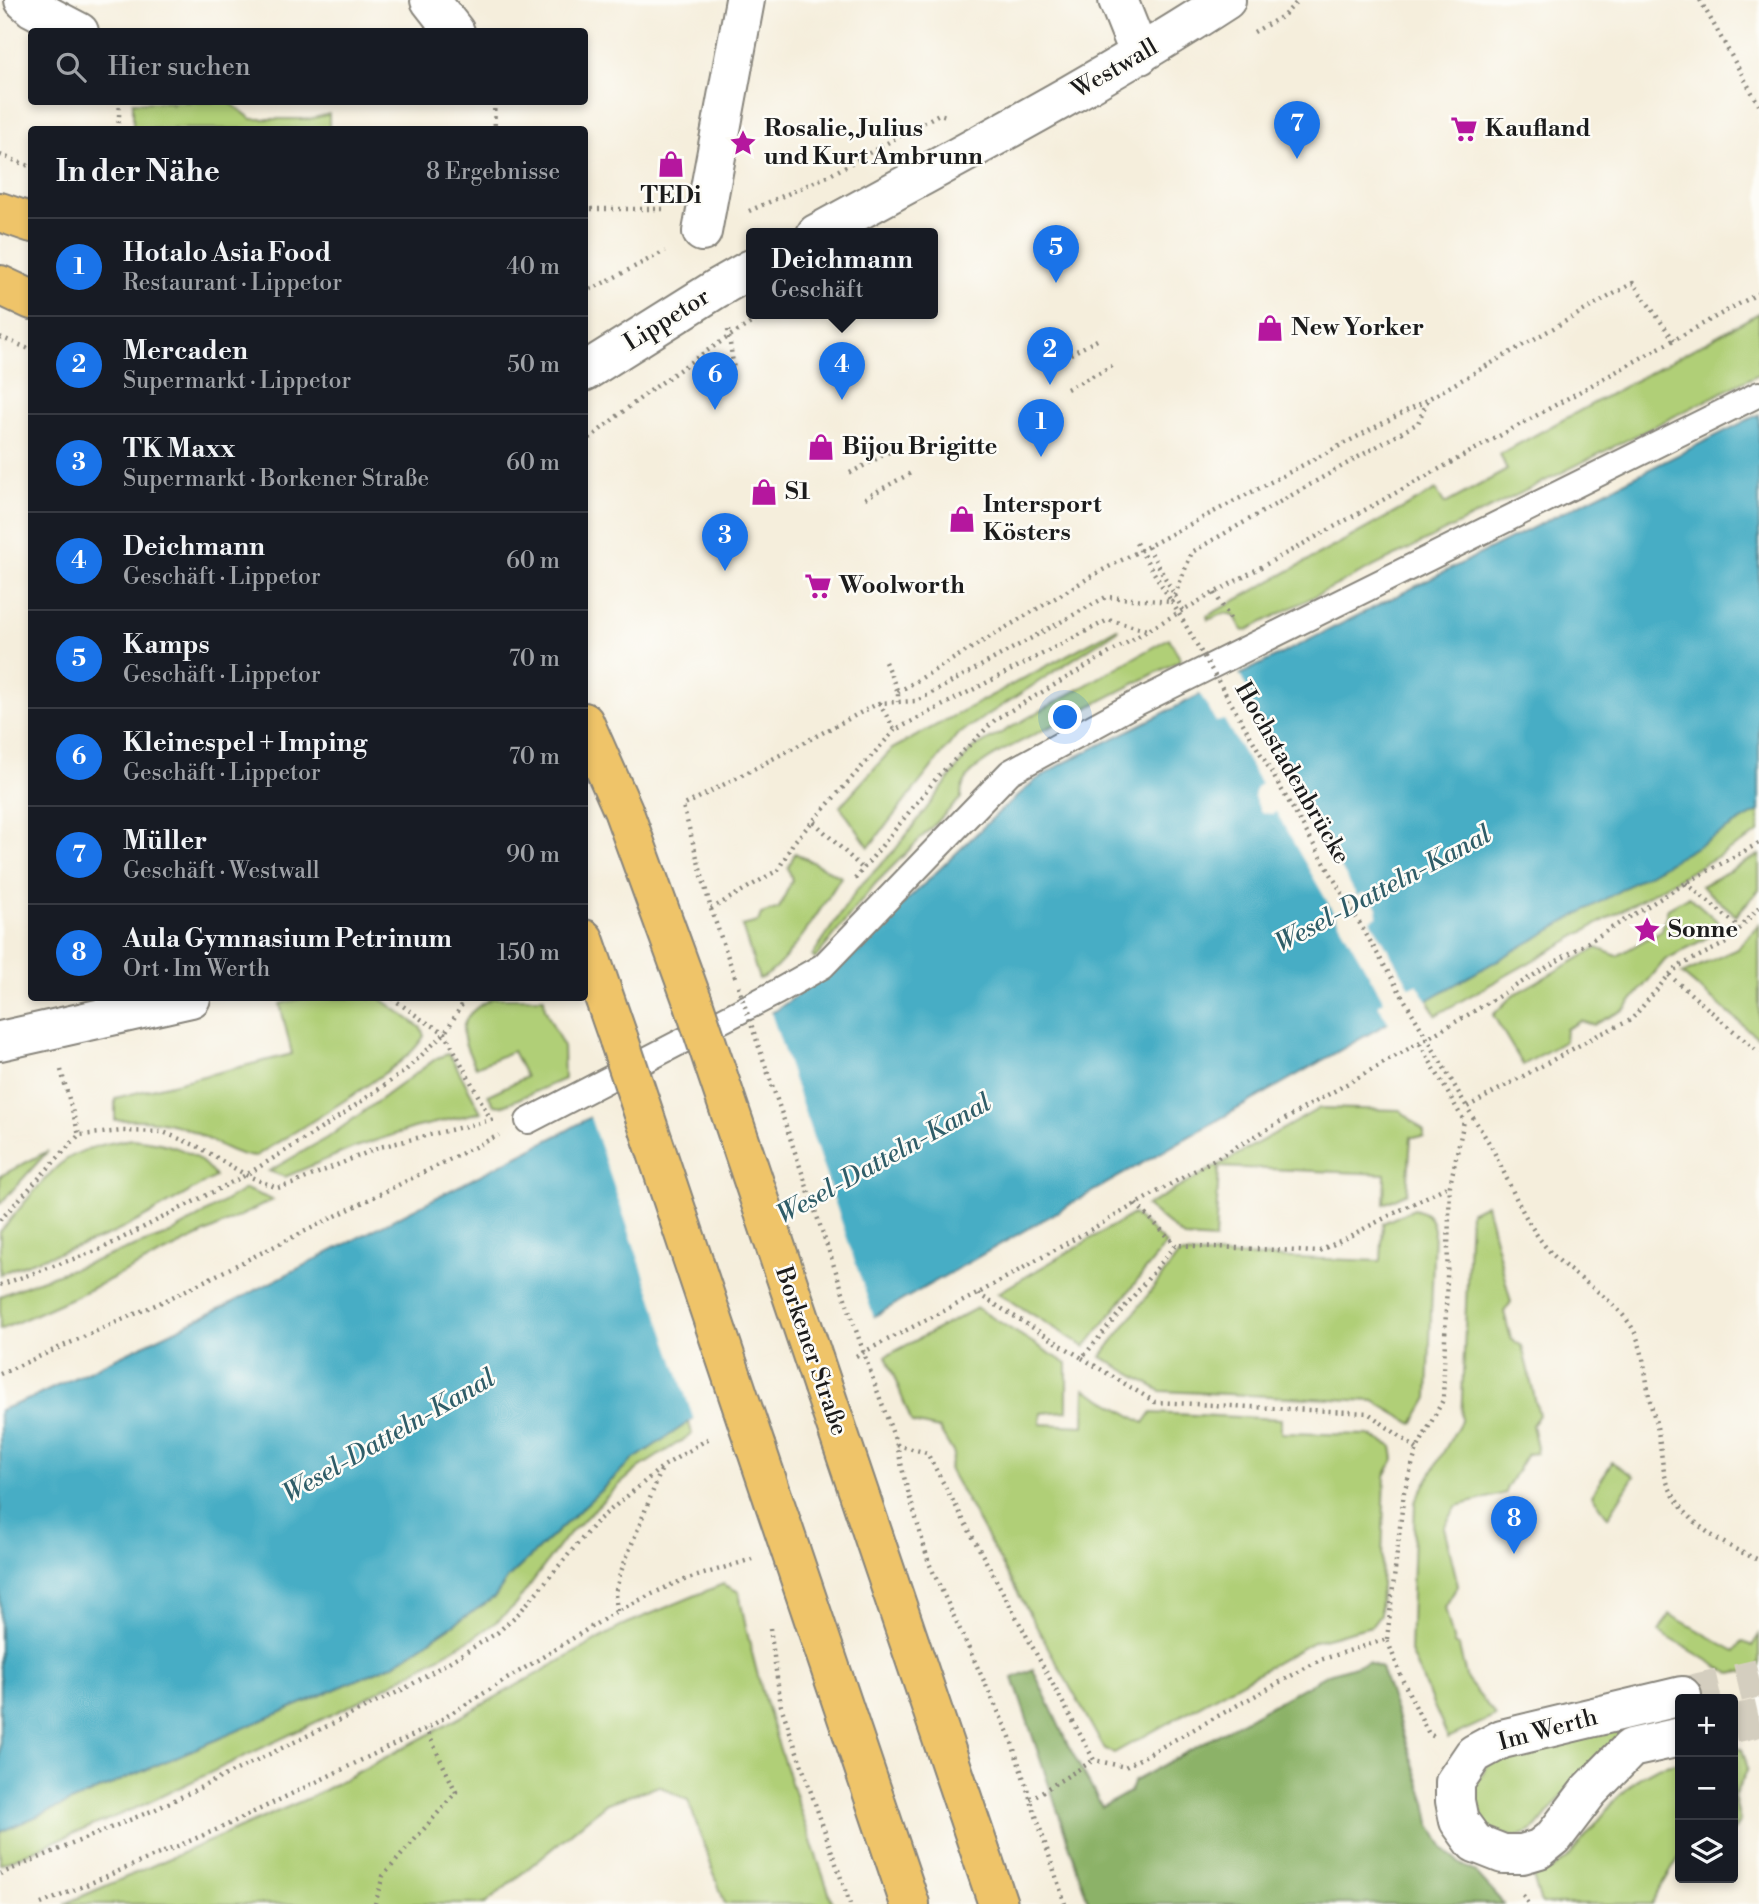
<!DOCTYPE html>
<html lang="de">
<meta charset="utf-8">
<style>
body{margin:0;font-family:"Libre Bodoni",serif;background:#20242c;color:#f1f3f6}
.controls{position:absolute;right:21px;bottom:21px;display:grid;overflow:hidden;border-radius:7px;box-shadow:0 4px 10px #0003}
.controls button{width:63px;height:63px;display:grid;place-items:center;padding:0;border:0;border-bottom:2px solid #363941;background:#171b24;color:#f1f3f6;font:35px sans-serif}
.you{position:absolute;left:1066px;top:718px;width:24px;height:24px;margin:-18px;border:5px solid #fff;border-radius:50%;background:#1a73e8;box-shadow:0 0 0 10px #1a73e833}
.badge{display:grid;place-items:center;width:46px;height:46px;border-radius:50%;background:#1a73e8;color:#fff;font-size:23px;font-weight:700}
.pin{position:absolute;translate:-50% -58px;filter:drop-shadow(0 2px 4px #0008)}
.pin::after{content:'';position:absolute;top:37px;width:24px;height:21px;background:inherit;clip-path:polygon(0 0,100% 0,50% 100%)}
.popup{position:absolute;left:746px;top:228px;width:192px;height:91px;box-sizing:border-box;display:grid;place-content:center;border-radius:7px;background:#171b24;filter:drop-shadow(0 2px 5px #0005);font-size:23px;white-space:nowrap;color:#9ea1a6}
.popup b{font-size:26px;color:#f1f3f6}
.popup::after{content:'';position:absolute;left:50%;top:100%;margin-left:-14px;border:14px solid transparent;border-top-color:#171b24}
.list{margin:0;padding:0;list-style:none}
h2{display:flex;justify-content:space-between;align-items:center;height:91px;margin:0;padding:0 28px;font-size:30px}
h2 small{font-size:23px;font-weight:400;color:#9ea1a6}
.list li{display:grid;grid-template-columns:46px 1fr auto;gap:21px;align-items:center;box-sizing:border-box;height:98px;padding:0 28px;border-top:2px solid #363941}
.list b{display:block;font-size:26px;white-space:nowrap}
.list p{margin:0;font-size:23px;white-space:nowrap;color:#9ea1a6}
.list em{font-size:23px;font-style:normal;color:#9ea1a6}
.icon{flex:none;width:38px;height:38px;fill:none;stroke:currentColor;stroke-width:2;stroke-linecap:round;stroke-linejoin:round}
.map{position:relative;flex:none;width:1759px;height:1904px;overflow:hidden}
.search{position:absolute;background:#171b24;box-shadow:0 4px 10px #0003;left:28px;top:28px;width:560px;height:77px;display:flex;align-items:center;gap:18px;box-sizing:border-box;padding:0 24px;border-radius:7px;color:#9ea1a6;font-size:26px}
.panel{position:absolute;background:#171b24;box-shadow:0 4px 10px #0003;left:28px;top:126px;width:560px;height:875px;border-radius:7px}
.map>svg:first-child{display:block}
.green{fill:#b0cf77;stroke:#66764a;stroke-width:2}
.forest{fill:#8cb268;stroke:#546742;stroke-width:2}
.water{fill:#46adc5;stroke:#316470;stroke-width:2}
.pier{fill:#f5eedc}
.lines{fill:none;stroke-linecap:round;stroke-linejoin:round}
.street-tunnel{stroke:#d4cebf;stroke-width:38;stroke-dasharray:38 19;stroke-linecap:butt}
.lane-casing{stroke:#88857c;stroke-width:28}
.street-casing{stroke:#88857c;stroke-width:42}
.primary-casing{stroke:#88857c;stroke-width:42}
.path{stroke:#88857c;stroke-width:4.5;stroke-dasharray:2 5;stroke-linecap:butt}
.lane{stroke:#fff;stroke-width:24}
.street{stroke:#fff;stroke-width:38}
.primary{stroke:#efc469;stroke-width:38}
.primary-bridge-casing{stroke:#88857c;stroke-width:42;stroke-linecap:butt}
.path-bridge{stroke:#88857c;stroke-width:4.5;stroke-dasharray:2 5;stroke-linecap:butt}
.primary-bridge{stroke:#efc469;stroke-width:38}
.labels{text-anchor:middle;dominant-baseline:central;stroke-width:5;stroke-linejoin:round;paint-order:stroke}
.street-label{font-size:24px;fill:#1c1c1c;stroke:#fdfcf7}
.poi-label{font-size:24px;font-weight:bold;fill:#1c1c1c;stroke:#fdfcf7;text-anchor:start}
.water-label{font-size:26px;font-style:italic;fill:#2f5d68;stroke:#fdfcf7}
</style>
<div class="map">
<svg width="1759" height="1904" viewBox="0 0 1759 1904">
<rect width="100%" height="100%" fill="#fdfcf7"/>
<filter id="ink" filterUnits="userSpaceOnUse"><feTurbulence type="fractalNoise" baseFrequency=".0143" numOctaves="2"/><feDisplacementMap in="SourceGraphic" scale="14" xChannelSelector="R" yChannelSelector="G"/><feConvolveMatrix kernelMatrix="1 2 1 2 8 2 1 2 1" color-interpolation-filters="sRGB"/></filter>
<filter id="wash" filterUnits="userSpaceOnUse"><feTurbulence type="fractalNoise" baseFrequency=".00686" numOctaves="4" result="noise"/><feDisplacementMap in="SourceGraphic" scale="28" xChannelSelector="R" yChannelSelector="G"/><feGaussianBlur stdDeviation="1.57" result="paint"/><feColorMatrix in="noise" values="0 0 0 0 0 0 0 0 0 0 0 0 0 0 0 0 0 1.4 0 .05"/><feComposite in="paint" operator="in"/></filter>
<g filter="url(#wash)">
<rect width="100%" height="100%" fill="#f5eedc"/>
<path class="green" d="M133,102H171L172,105L175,102H229L252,119H310L329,114V129H133Z
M1759,313V374L1247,630L1243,631L1234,615L1225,613L1208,620L1207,616L1436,490L1445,504L1507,470L1500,454Z
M1117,628L1118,630L957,735L869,847L840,806L892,749Z
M1169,638L1181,660L1002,751C984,762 960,774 961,798L875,884L815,959L812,956L858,888L895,850L971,750Z
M1759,811V833L1436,1015L1427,1000Z
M795,853L841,877C827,899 782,974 759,979L742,926L758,922L761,914L779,908L792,880L788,868Z
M1759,855V890L1736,915L1701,886Z
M1689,896L1725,928L1665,960L1625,1009L1594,1025L1581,1021L1566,1029L1565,1041L1523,1065L1493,1015L1513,995L1597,948L1617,956L1662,930L1668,908Z
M1759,924V1036L1757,1037L1682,974L1737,949Z
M303,998H380L421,1028L424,1036C414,1053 395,1066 379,1077C339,1106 296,1131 254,1157C231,1154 213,1141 192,1131C167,1120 142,1119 115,1120V1098L292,1054L280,1004Z
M493,998H544L545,1009L563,1046L564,1079L502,1106L494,1105L488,1095L526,1077L513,1051L476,1067C457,1033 456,1016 493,998Z
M448,1054L453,1060L481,1112L414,1128L353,1148L285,1177L269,1171L330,1136L437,1058Z
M1320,1108L1400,1110L1424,1131V1137H1411L1407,1193L1384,1204L1385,1174L1219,1167L1215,1240L1185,1238L1146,1206Z
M132,1139C164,1142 197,1149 215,1177C183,1195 150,1216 116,1232C78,1249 38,1257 0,1274V1232C19,1210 38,1184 59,1165C79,1148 107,1143 132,1139Z
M48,1151L0,1204V1176Z
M245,1189L273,1200L74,1297L0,1330V1296L35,1282L170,1234Z
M1486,1204L1511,1302L1504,1312L1511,1339L1522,1346L1539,1415L1532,1425L1537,1447L1536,1453L1527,1454L1506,1489V1493L1457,1506L1444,1527L1458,1585L1445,1607L1454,1644L1459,1647L1467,1680L1496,1716L1448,1738L1410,1652L1415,1502L1461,1421L1470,1212Z
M1414,1209C1426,1212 1432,1217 1434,1230L1428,1398L1413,1424L1374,1401L1161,1391L1101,1357L1179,1254L1381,1261L1383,1223Z
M1133,1214L1166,1244L1085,1347L998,1293Z
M977,1308L1067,1364V1411L1041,1413L1040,1424L1084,1426L1085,1389L1144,1423L1151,1413L1281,1419V1433L1369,1435L1392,1446L1394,1459L1385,1476L1380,1614L1371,1626L1315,1641L1114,1753L1105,1750L949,1469L954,1454L939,1429L912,1423L886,1356Z
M689,1422L692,1434L639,1468L617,1487L565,1538L515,1605L500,1619L476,1636L364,1699L143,1805L0,1864V1832L394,1664L495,1597L508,1578L634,1459Z
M1612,1462L1634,1476L1608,1517L1592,1495Z
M723,1584L739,1592C758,1699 798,1802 833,1904H725L688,1800L659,1786L607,1803L485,1904H64L311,1797L437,1730L626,1624Z
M1669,1614L1735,1651L1742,1641L1752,1646L1759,1635V1666L1757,1669L1731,1674L1659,1632Z
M1680,1709V1719L1611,1744L1580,1774L1537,1827C1517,1843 1500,1835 1480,1824L1469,1795L1491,1760Z
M1738,1747L1742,1749L1748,1769L1734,1796L1740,1821L1733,1832V1748Z
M1680,1762V1856L1651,1904H1541L1533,1877L1552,1869L1568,1858L1615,1800L1641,1776L1658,1767Z"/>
<path class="forest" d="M1368,1662L1381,1668L1426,1802L1430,1823L1444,1849L1459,1863L1475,1872L1504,1904H1089L1013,1678L1033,1669L1067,1743L1102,1807L1130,1792L1133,1782L1328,1674Z"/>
<path class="water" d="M1759,414V811L689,1422L633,1460L508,1578L495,1597L394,1664L0,1832V1410L32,1398L225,1306L564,1132L778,1009L843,962L999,812L1036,780L1064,763Z"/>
<path class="pier" d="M1238,672L1254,700L1248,704L1357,896L1363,893L1370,895L1378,908L1377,916L1371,920L1410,987L1417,984L1429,1003L1390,1025L1378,1005L1384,1001L1276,812L1271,814L1261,812L1254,797L1256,787L1261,784L1224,720L1216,722L1199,692Z
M770,1010L875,1321L695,1423L589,1114Z"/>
</g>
<g filter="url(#ink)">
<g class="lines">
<path class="street-tunnel" d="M1682,1696L1759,1678
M1733,1724L1759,1718"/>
<defs>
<path id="lane" d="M528,1121L777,992L823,966L1010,772L1129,707L1759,394"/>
<path id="street" d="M24,0L33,8L79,32
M430,0L455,32
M1118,0L1140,55
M702,232L745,0
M816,234C954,158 1094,86 1226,0
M584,372L716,289L751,269
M0,1041L191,998
M1680,1737L1631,1748L1589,1791L1554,1837L1539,1849L1522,1854H1503L1475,1843L1459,1821L1455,1801V1782L1474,1754L1502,1739L1682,1696"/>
<path id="primary" d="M0,212L32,223
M0,285L32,300
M584,722L623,810L693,1002
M584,939L619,1040
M823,1387L998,1904
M756,1448L910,1904"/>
</defs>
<use href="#lane" class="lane-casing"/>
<use href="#street" class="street-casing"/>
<use href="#primary" class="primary-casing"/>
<path class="path" d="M1700,0L1759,105
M1254,32L1283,16L1299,0
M494,102L495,130
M118,130L120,102
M0,155L32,167
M584,209H664
M749,211L830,175L939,114L947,116
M584,293L665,251
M728,330L734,370
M0,337L32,350
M1052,364L1099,339
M1067,389L1114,365
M584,443C642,395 701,352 766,314
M850,473L897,448
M865,498L911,473
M1136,543L1171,601
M1148,547L1183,610
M1215,593L1230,619
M1172,602L1192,552L1418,423L1428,399L1633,283L1674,340
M885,662L898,692V702
M898,692L1097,573L1427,400
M879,703L895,730L1108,620L1147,630
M814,822L862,868
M855,879L939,775L996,719L1183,610L1759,293
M1686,883L1740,928
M1759,907L1728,942L1679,966L1669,975L1631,1020L1598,1035L1467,1107C1475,1121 1484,1134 1492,1148C1509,1181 1522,1217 1545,1246C1571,1278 1611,1293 1633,1329C1644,1350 1645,1373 1649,1396C1651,1408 1656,1420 1658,1432C1662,1450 1661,1471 1670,1489C1688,1525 1723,1545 1759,1560
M711,909L778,870L793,843L895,730
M1669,975L1759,1053
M735,977L711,909L683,806L879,703L917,701L1106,597L1172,602
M392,998L421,1019L445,1033L490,1118
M61,1070L79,1135L123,1131L163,1132L197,1146L246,1175L277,1188L292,1184L380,1147L495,1119
M1136,1204L1176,1245
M0,1220L79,1135
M0,1285L99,1250L246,1175L327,1125L405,1071L445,1033L466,998
M978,1294L1082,1358L1176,1245L1318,1252L1450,1185
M856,1356L977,1294L1136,1204L1466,1016L1686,883L1759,843
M1082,1358L1155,1402L1368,1413L1417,1449
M870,1371L897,1445L905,1481L929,1563L1010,1737L1065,1904
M0,1374L164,1301L499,1135
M897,1445L927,1453L1094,1760L1125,1767L1320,1660L1387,1639L1402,1679L1429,1734L1437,1738
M617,1611L615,1594L620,1574L662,1468
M770,1628L781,1706L850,1904
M1387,1639L1404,1492L1417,1449L1443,1400L1450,1185L1464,1121L1419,1042
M1030,1799L1094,1760
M0,1874L156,1809L404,1689L497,1633L520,1612L596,1522L662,1467L711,1437
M1523,1895L1528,1904
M41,1904L225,1826L426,1729L617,1611L675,1583L752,1559
M375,1904L383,1876L456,1792L426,1729"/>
<use href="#lane" class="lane"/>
<use href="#street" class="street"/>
<use href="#primary" class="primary"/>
<defs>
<path id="primary-bridge" d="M693,1002L823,1387
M619,1040L756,1448"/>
</defs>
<use href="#primary-bridge" class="primary-bridge-casing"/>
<path class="path-bridge" d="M1172,602L1467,1107
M738,986L870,1371"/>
<use href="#primary-bridge" class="primary-bridge"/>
</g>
</g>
<defs>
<symbol id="supermarket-bare" viewBox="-9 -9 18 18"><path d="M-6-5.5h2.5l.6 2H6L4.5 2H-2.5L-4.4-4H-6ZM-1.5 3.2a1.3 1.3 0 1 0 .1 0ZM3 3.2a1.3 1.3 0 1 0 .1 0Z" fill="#b5179e" stroke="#fdfcf7" stroke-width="2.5" paint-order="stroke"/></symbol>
<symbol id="sight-bare" viewBox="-9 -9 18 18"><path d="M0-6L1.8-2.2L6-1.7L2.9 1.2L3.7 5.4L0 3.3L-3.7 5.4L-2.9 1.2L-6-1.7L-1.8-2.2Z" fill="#b5179e" stroke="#fdfcf7" stroke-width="2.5" paint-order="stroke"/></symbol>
<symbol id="shop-bare" viewBox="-9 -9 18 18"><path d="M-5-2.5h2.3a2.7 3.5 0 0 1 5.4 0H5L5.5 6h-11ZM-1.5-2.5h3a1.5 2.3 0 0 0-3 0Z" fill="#b5179e" stroke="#fdfcf7" stroke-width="2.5" paint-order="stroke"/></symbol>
</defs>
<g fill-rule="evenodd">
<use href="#supermarket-bare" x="1445" y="110" width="38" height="38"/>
<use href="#sight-bare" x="724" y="124" width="38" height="38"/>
<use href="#shop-bare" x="652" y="145" width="38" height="38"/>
<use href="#shop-bare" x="1251" y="309" width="38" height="38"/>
<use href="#shop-bare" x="802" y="428" width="38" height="38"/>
<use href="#shop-bare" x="745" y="473" width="38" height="38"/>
<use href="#shop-bare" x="943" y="500" width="38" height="38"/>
<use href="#supermarket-bare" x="799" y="567" width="38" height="38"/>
<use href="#sight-bare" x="1628" y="911" width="38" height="38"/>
</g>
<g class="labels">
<g class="street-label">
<text transform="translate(1115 69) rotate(-30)">Westwall</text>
<text transform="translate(667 320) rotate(-32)">Lippetor</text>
<text transform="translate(1292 773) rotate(60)">Hochstadenbrücke</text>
<text transform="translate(811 1351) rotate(71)">Borkener Straße</text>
<text transform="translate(1548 1730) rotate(-15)">Im Werth</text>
</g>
<g class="poi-label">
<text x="764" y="129">Rosalie, Julius<tspan x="764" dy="28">und Kurt Ambrunn</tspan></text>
<text x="1485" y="129">Kaufland</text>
<text x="671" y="196" text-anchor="middle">TEDi</text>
<text x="1291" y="328">New Yorker</text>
<text x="842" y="447">Bijou Brigitte</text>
<text x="785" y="492">S1</text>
<text x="983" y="505">Intersport<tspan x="983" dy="28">Kösters</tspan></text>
<text x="839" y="586">Woolworth</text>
<text x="1668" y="930">Sonne</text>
</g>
<g class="water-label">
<text transform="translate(1383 889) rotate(-28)">Wesel-Datteln-Kanal</text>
<text transform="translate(884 1159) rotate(-29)">Wesel-Datteln-Kanal</text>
<text transform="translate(389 1436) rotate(-30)">Wesel-Datteln-Kanal</text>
</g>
</g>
</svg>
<div class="controls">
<button>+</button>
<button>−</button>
<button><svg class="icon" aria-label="layers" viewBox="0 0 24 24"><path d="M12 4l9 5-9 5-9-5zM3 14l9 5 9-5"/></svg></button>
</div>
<div class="you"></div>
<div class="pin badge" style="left:1041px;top:457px">1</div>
<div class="pin badge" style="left:1050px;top:385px">2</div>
<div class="pin badge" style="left:725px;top:571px">3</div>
<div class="pin badge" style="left:842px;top:400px">4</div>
<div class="popup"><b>Deichmann</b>Geschäft</div>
<div class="pin badge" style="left:1056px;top:283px">5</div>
<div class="pin badge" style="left:715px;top:410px">6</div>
<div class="pin badge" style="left:1297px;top:159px">7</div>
<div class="pin badge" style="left:1514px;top:1554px">8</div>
<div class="search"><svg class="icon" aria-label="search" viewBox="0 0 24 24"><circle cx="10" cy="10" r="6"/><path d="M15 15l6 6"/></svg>Hier suchen</div>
<section class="panel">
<h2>In der Nähe<small>8 Ergebnisse</small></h2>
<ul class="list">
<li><span class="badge">1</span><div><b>Hotalo Asia Food</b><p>Restaurant · Lippetor</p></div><em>40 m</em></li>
<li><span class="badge">2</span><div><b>Mercaden</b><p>Supermarkt · Lippetor</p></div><em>50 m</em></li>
<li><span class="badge">3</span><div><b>TK Maxx</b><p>Supermarkt · Borkener Straße</p></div><em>60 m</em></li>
<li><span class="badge">4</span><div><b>Deichmann</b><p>Geschäft · Lippetor</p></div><em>60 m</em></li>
<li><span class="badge">5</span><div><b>Kamps</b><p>Geschäft · Lippetor</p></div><em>70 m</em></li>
<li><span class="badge">6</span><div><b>Kleinespel + Imping</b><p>Geschäft · Lippetor</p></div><em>70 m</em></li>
<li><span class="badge">7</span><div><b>Müller</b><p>Geschäft · Westwall</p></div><em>90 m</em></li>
<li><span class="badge">8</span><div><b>Aula Gymnasium Petrinum</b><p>Ort · Im Werth</p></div><em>150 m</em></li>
</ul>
</section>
</div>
